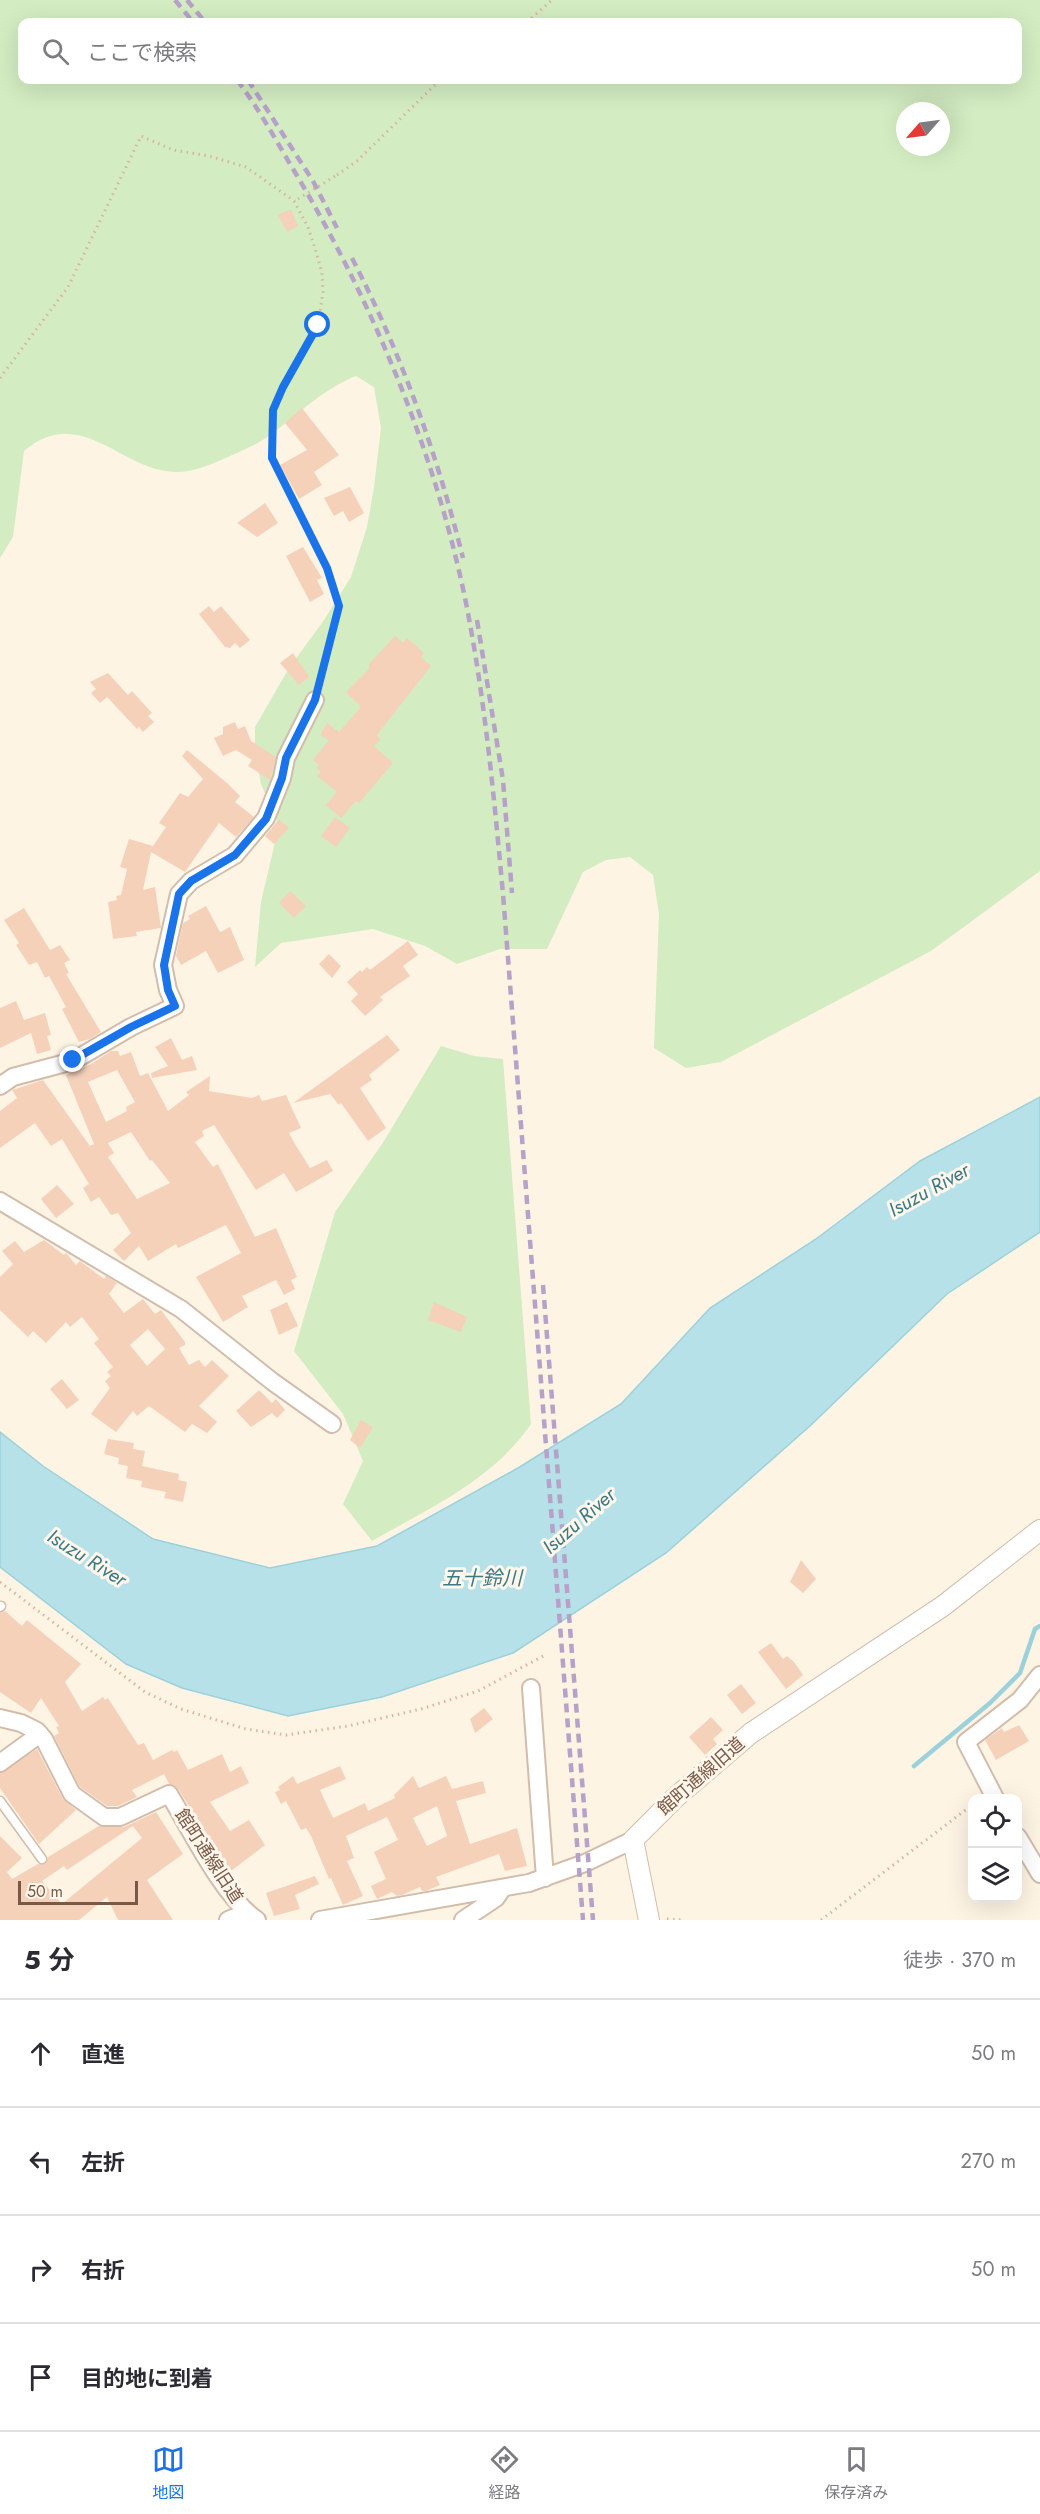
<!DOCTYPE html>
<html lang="ja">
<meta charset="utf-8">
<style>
body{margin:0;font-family:Jost,"Noto Sans JP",sans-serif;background:#f7f7f7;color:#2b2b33}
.controls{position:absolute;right:18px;bottom:18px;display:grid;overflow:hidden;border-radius:12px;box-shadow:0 6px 24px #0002}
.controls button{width:54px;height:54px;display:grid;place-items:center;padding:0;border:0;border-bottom:2px solid #e1e1e2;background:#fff;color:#2b2b33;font:30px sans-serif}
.compass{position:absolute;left:896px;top:102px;width:54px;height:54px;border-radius:50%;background:#fff;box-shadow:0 6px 24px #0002;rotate:242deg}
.scale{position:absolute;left:18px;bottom:15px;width:120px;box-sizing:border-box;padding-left:6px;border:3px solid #785948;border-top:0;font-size:16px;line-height:21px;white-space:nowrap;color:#785948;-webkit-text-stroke:4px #fff7eb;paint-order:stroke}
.stop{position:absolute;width:18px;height:18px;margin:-14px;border:4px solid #1a73e8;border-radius:50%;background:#fff}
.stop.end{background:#1a73e8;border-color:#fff;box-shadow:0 2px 6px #0008}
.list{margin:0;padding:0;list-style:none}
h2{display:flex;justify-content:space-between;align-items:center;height:78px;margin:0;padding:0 24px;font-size:26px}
h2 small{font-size:20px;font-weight:400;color:#7c7c81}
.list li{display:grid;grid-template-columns:39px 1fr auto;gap:18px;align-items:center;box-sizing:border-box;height:108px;padding:0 24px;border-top:2px solid #e1e1e2}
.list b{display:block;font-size:22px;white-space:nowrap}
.list em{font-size:20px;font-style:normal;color:#7c7c81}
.icon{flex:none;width:33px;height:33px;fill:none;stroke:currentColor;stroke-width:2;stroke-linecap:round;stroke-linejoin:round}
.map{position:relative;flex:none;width:1040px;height:1920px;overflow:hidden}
.search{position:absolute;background:#fff;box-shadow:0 6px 24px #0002;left:18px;right:18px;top:18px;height:66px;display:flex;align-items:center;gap:15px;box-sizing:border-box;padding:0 21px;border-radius:12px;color:#7c7c81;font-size:22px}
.sheet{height:510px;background:#fff}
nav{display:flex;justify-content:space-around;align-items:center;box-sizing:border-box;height:84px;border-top:2px solid #e1e1e2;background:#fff;font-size:16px;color:#7c7c81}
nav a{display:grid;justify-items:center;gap:3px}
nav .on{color:#1a73e8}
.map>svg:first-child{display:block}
.green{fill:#d3ecc1;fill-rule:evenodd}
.water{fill:#b7e1e9;stroke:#9cd1db;stroke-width:1.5}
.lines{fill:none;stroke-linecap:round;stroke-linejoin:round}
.stream{stroke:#9cd1db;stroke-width:4.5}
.building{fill:#f5d1ba;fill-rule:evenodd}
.service-casing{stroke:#d2bdac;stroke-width:11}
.minor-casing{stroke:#d2bdac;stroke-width:20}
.tertiary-casing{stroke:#d2bdac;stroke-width:22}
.path{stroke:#dab59d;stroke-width:3;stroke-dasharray:1.5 4.5;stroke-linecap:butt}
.service{stroke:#fff;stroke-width:8}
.minor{stroke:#fff;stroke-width:16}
.tertiary{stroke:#fff;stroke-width:20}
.rail{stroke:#b6a1c8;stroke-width:4.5;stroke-dasharray:9 6;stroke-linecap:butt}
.path-bridge{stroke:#dab59d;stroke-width:3;stroke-dasharray:1.5 4.5;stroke-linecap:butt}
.route{stroke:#1a73e8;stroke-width:8}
.labels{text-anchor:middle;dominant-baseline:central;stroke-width:6;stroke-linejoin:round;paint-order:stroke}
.street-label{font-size:18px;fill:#785948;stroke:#fff7eb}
.water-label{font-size:20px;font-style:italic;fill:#3d7985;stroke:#fff7eb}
</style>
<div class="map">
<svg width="1040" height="1920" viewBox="0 0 1040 1920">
<rect width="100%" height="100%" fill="#fef4e4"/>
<path class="green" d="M0,0H1040V871L931,951L721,1062L686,1068L654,1048L659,914L653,875L630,857L606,860L583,872L547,949H500L457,964L425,946L373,929L281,943L255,967L261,902L279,825L261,784L255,755V727L289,668L324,620L351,577L367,527L374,487L381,428L374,387L356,376C323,389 299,414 270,435C255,446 237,453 221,460C207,466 192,472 177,472C123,473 81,402 24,451L13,537L0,558ZM22,22H1018V80H22ZM905,111H941V147H905Z
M441,1046L474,1056L503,1059L531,1424C493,1480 428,1509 372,1541L343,1504L363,1461L343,1414L294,1351L335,1212L384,1141Z"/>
<path class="water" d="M1040,1097V1232L947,1294L811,1425L666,1553L513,1653L382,1697L288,1716L182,1688L126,1664L0,1567V1432L43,1466L153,1539L270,1568L377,1546L518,1468L621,1404L710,1308L816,1239L920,1161Z"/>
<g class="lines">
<path class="stream" d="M914,1766L990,1703L1020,1673L1035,1629L1040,1626"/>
</g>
<path class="building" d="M291,209L298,226L287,232L278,215Z
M302,408L339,455L314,472L322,485L299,499L280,465L307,450L285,423Z
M350,487L364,513L349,522L343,511L334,516L324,498Z
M265,503L278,523L257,537L237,523Z
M303,547L322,578L317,580L324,594L310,602L286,556Z
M209,606L214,612L221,606L250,640L240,648L235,643L230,648L225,647L199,614Z
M395,636L403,643L407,638L424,653L421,657L431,666L377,735L380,740L374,746L393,763L359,803L356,801L341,818L326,805L337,792L317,776L321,771L316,768L319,765L313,760L329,740L320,735L327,723L339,732L361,707L346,692L369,669V664Z
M293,653L309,677L299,685L280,663Z
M108,673L128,695L132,691L152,713L148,716L154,722L143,732L139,727L137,729L107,697L100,703L91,693L96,689L90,682Z
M235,722L238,729L245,726L251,741L276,757L270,780L248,766L252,760L236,750L223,756L214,738L223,734V727Z
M187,750L227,783L240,796L235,802L254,817L236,837L219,823L185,872L151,852L143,890L155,887L161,928L136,932L137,936L113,939L108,902L117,900L116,896L121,895L127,869L120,867L129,839L153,846L166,827L159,823L180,793L188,797L203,779L182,756Z
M335,817L350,828L336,847L321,836Z
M279,819L289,828L274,844L265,836Z
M290,891L306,906L294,918L279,903Z
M206,906L220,932L230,927L244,960L218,973L206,951L181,965L176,956L183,923L190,919L188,916Z
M24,908L50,950L60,945L70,960L64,963L69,973L66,974L101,1032L90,1039L79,1042L62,1009L66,1007L49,976L45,978L37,962L29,965L16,945L19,943L4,920Z
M408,941L418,955L403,966L410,976L380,997L383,1000L365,1016L351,1001L358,994L347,982L360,970L362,972L367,967L370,970Z
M329,954L341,966L332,978L319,964Z
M16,1001L24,1020L45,1013L51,1035L47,1036L51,1050L37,1054L31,1033L0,1048V1008Z
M387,1035L400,1050L369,1075L372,1080L360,1088L386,1128L368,1141L341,1103L339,1105L330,1094L293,1103Z
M171,1038L182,1060L192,1056L197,1070L152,1078L151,1073L168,1066L155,1047Z
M111,1051H118L120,1056L131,1052L140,1076L148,1073L168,1111L189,1095L186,1092L210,1076L209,1091L252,1098L259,1095L262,1101L286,1095L301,1128L289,1133L295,1144L310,1168L327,1160L333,1171L307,1186L296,1192L284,1173L256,1190L214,1125L202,1131L204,1136L195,1142L213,1167L218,1164L255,1237L276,1228L297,1277L291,1280L295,1289L284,1295L276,1280L242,1296L248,1307L223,1322L196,1277L241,1253L226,1225L178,1248L176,1244L148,1261L139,1246L124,1261L113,1250L131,1233L118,1213L111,1215L99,1197L91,1202L83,1188L89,1184L62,1139L51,1146L35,1123L0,1148V1111L17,1098L12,1090L43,1080L90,1146L94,1144L66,1075L91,1064ZM117,1070L135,1102L126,1107L127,1111L106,1122L88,1082ZM131,1132L150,1161L152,1160L170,1183L137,1199L108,1157L114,1153L108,1143Z
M57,1185L74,1204L56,1218L41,1199Z
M44,1240L64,1255L66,1253L76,1265L80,1261L104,1279L106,1276L117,1283L109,1294L124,1313L143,1299L155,1314L161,1310L185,1342V1345L179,1348L189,1365L199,1360L205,1367L212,1360L229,1376L199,1406L217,1422L207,1433L192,1424L185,1432L149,1406L137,1416L133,1411L116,1432L91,1414L110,1388L105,1381L111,1376L107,1372L113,1367L94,1343L99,1339L82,1317L70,1327L66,1322L46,1343L33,1331L28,1337L0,1310V1277L13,1264L2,1251L15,1241L24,1252ZM148,1329L165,1349L147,1366L130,1345Z
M287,1302L298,1326L279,1335L270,1310Z
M434,1302L467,1317L461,1332L428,1320Z
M62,1379L79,1400L67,1409L50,1389Z
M258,1391H260L272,1403L276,1399L285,1410L277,1418L272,1413L251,1427L236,1411Z
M361,1420L373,1427L360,1448L350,1440Z
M108,1439L134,1443L133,1449L145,1451L142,1466L179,1474L178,1480L187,1482L183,1502L164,1498L166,1492L141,1487L142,1481L126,1478L128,1466L118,1464L119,1458L104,1454Z
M801,1560L816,1579L803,1593L790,1582Z
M5,1611L22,1626L27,1620L81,1664L65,1682L82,1711L103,1697L105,1700L108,1698L138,1745L144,1743L153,1760L172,1750L174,1752L177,1750L188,1770L222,1754L230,1772L241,1766L249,1783L210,1802L230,1831L249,1820L265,1845L231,1871L178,1789L169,1784L164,1774L132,1790L137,1797L118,1806H107L80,1787L54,1736L59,1733L56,1727L59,1726L41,1698L31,1713L0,1692V1613Z
M771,1643L783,1659L787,1656L794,1662L803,1675L786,1689L758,1652Z
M741,1684L756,1703L742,1714L727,1695Z
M484,1708L493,1719L475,1733L470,1719Z
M711,1717L723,1730L713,1739L717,1744L705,1755L689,1737Z
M1019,1725L1029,1741L996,1760L985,1740L1002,1728L1004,1732Z
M37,1749L63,1799L76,1810L39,1844L0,1788V1773Z
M340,1766L346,1779L320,1790L333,1818L365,1803L368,1811L395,1798L394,1795L413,1776L419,1788L446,1776L452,1789L483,1781L486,1793L456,1801L470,1844L517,1828L527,1866L505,1871L499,1854L436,1877L440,1885L426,1891H422L420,1887L402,1895L397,1896L392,1892L377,1899L371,1886L386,1879L374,1852L398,1840L387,1817L346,1836L354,1858L347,1861L363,1896L343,1905L331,1878L329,1879L311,1836L306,1828L301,1830L286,1801L281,1804L275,1792L280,1790L278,1787L293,1776L297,1784ZM437,1806L447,1836L427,1846L413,1818Z
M156,1812L183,1854L147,1880L173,1920H118L107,1897L79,1920H0V1836L22,1858L7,1872L12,1879L38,1864H45L48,1857L99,1826L124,1827ZM133,1826L142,1838L62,1904L42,1881L64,1866L67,1870Z
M315,1876L319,1884L295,1895L300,1909L274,1916L266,1893Z"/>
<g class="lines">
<defs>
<path id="service" d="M0,1607L1,1606
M0,1801L42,1859"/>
<path id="minor" d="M0,1086L13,1077L73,1061L131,1027L175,1006L168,990L163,965L179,894L191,881L235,855L266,818L282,778L286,758L315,700
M0,1201L181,1309L273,1382L332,1424
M531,1688L545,1878
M0,1718L21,1723L37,1731L44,1739L72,1794L104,1817H120L169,1794C191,1830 223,1897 257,1920
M0,1763L40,1734
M995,1798L966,1742L1020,1700L1040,1675
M1018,1837L1040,1874
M228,1920L246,1913
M320,1920L529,1883L585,1863L633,1840
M463,1920L496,1898L503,1888"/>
<path id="tertiary" d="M649,1920L633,1840L676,1797L751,1733L943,1606L1040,1530"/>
</defs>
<use href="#service" class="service-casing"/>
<use href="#minor" class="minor-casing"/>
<use href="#tertiary" class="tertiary-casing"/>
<path class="path" d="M527,22L552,0
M337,175L357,161L440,80
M0,378L68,287L141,136L173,150L209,156L246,167L294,201L308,227L315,248L322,273L323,292L318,325L283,387L271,426L272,458L327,568L339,600L319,685
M0,1582L145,1692L181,1709L246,1729L286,1735L348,1726L421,1709L478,1691L547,1654
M667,1919L684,1920
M821,1920L972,1805"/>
<use href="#service" class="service"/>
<use href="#minor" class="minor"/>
<use href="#tertiary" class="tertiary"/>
<path class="rail" d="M175,0L193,22
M187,0L205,22
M237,80C257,106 273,135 290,164C370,296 435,450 466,603C485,699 494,797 503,894L583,1920
M248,80L313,181L337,228
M352,258C401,353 437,454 463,558
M477,620L503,780L512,893
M543,1285L593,1920"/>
<path class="path-bridge" d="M298,199L337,175"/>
</g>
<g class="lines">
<path class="route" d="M73,1060L131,1027L175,1006L168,990L164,965L179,894L191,881L235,855L266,819L282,778L286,758L315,700L339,606L327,568L272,458L273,410L283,387L318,325"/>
</g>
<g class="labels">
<g class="street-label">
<text transform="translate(701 1776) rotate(-41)">館町通線旧道</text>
<text transform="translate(209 1856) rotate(57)">館町通線旧道</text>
</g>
<g class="water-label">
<text transform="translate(929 1190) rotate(-29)">Isuzu River</text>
<text transform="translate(579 1521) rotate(-41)">Isuzu River</text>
<text transform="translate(87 1558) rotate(32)">Isuzu River</text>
<text x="482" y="1578">五十鈴川</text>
</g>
</g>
</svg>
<div class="controls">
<button><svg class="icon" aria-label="locate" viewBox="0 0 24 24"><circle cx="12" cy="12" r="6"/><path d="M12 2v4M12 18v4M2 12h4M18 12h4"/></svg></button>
<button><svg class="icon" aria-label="layers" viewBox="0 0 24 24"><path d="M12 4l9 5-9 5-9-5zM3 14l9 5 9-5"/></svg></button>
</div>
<svg class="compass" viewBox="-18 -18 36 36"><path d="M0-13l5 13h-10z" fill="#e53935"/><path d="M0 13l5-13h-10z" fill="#7c7c81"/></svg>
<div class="scale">50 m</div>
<div class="stop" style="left:318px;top:325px"></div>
<div class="stop end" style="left:73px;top:1060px"></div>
<div class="search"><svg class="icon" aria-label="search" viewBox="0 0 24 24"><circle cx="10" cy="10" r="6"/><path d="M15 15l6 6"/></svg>ここで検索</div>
</div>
<section class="sheet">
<h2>5 分<small>徒歩 · 370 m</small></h2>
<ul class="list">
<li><svg class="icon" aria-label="ahead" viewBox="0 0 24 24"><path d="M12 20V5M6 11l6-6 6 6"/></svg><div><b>直進</b></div><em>50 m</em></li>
<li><svg class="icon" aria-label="left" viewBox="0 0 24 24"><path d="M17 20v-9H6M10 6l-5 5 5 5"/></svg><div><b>左折</b></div><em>270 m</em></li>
<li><svg class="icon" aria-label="right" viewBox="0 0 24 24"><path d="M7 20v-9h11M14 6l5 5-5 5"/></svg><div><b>右折</b></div><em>50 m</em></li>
<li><svg class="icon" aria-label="arrive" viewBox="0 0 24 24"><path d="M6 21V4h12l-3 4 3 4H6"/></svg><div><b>目的地に到着</b></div></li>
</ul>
</section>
<nav>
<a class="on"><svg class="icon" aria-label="map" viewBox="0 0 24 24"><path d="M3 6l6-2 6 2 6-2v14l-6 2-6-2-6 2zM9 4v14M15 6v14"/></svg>地図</a>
<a><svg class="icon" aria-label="directions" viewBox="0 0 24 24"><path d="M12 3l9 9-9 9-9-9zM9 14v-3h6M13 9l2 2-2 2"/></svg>経路</a>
<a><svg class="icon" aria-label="saved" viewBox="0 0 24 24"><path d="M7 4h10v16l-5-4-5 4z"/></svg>保存済み</a>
</nav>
